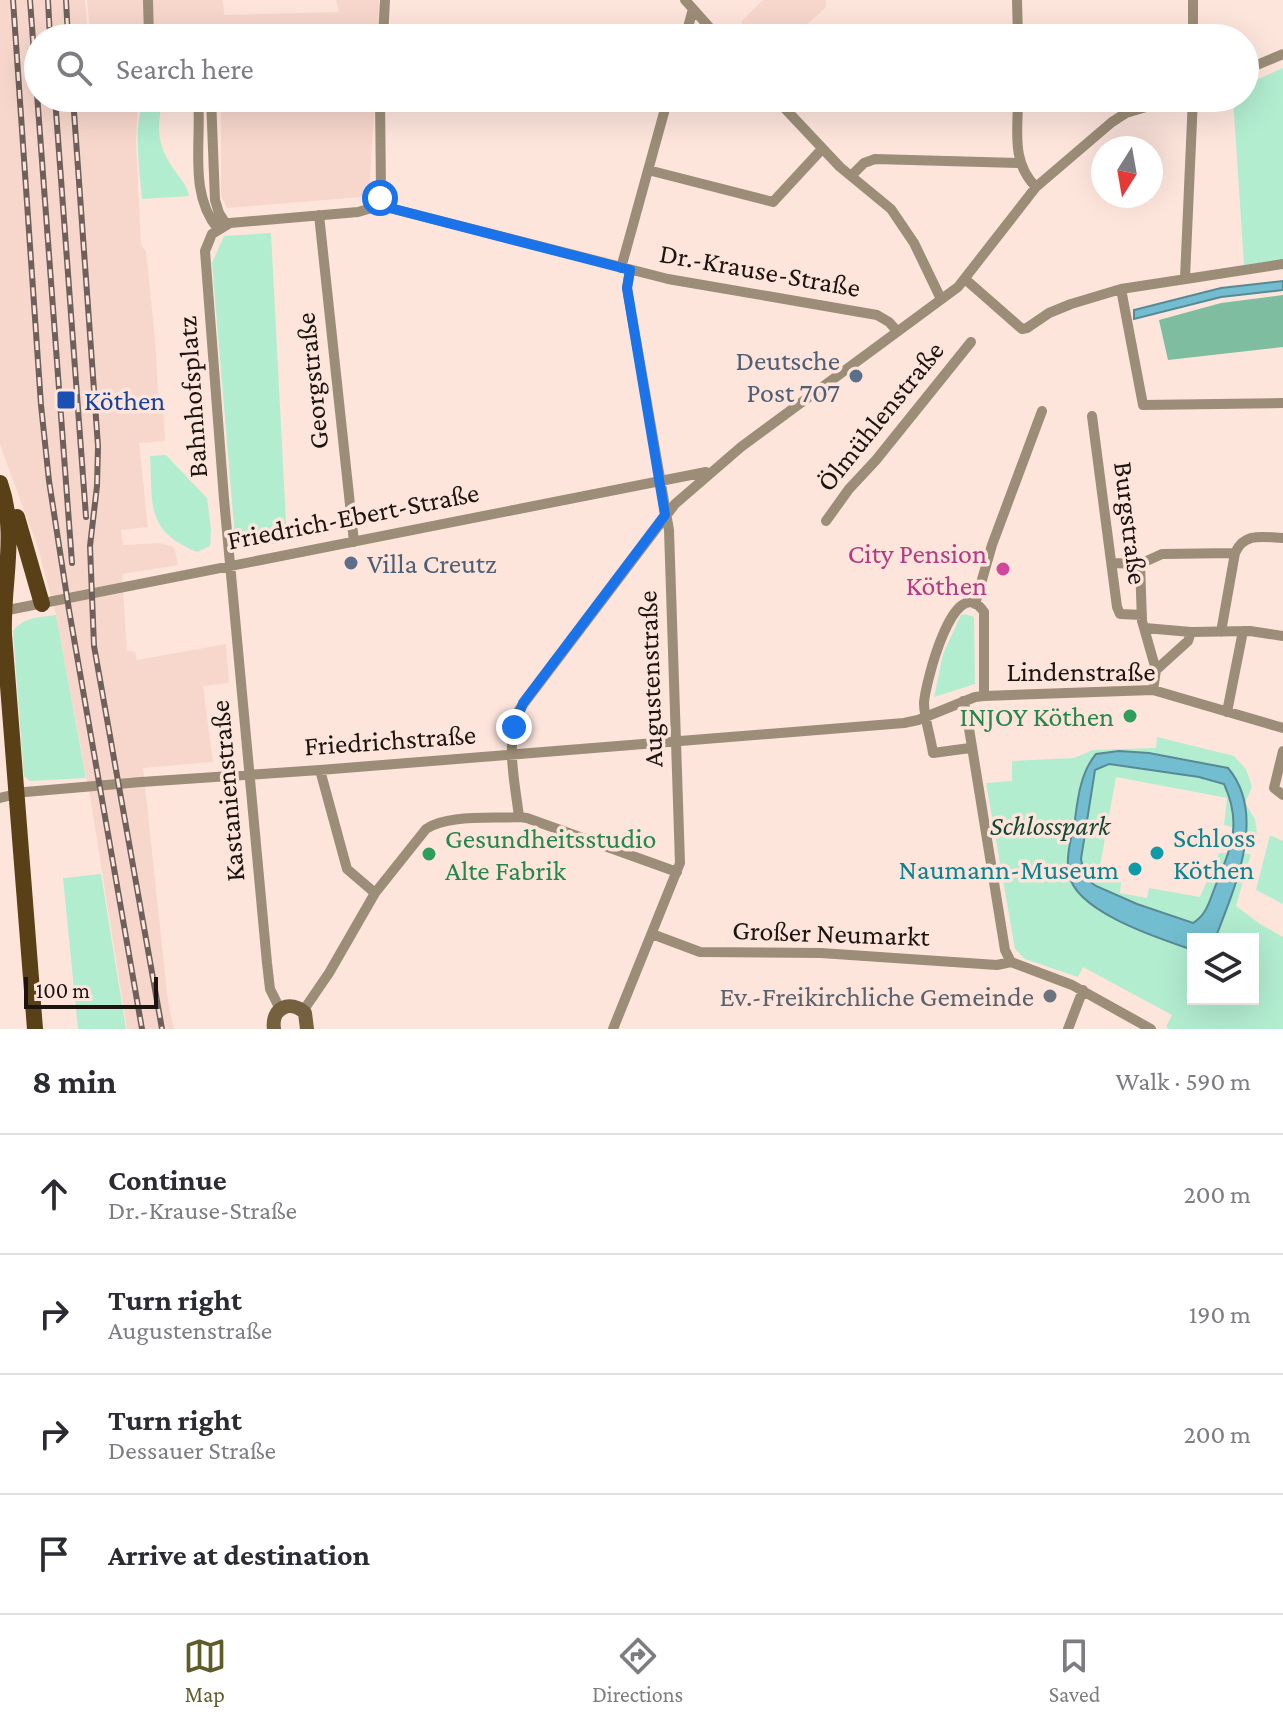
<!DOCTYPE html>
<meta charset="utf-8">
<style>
body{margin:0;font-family:"Crimson Pro",serif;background:#f2f2f3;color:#2b2b33}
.controls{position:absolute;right:24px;bottom:24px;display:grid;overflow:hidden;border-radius:0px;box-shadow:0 8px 32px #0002}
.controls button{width:72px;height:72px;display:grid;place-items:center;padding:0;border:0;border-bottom:2px solid #e1e1e2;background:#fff;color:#2b2b33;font:40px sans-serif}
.compass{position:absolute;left:1091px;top:136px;width:72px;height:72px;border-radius:50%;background:#fff;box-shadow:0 8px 32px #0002;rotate:191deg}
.scale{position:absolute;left:24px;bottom:20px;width:134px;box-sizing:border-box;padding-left:8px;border:4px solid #1c1411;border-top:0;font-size:22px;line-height:28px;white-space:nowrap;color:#1c1411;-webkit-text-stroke:6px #fde5dc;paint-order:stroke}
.stop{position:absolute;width:24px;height:24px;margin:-18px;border:6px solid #1a73e8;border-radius:50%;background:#fff}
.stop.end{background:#1a73e8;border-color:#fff;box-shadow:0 2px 8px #0008}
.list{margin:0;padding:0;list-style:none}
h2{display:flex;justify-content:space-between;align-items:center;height:104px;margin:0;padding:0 32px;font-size:34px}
h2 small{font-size:26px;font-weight:400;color:#7c7c81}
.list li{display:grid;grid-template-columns:52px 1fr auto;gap:24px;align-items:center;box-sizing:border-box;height:120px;padding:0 32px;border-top:2px solid #e1e1e2}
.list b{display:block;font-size:30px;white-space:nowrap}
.list p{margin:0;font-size:26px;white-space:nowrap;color:#7c7c81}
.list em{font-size:26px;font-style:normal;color:#7c7c81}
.icon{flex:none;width:44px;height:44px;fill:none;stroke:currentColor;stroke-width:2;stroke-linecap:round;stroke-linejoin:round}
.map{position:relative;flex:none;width:1283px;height:1029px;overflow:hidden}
.search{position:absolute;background:#fff;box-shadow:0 8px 32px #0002;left:24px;right:24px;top:24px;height:88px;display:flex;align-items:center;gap:20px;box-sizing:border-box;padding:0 28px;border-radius:44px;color:#7c7c81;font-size:30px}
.sheet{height:584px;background:#fff}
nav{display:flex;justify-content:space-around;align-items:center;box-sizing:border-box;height:112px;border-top:2px solid #e1e1e2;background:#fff;font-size:22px;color:#7c7c81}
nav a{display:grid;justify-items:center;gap:4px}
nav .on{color:#5e5d2a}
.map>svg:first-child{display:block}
.built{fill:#f7d7cb}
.green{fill:#b2edd0;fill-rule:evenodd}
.forest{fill:#7ebd9f}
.water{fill:#72bdcf;stroke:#588a96;stroke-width:2;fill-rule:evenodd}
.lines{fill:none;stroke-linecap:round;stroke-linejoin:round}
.street{stroke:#9b8d77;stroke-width:10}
.secondary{stroke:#756040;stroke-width:14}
.primary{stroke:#594016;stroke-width:16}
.rail-casing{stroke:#6e605b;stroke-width:6}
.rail{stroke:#fde5dc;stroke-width:3;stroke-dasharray:9;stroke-linecap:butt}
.route{stroke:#1a73e8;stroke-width:10}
.service-dot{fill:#5c6f8a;stroke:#fde5dc;stroke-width:3}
.transit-dot{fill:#1a4fb4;stroke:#fde5dc;stroke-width:3}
.hotel-dot{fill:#d1479c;stroke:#fde5dc;stroke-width:3}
.leisure-dot{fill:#2e9e5b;stroke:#fde5dc;stroke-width:3}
.culture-dot{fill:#0f9aa8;stroke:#fde5dc;stroke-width:3}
.worship-dot{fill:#6b7280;stroke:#fde5dc;stroke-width:3}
.labels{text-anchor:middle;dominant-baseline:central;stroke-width:7;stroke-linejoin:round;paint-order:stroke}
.street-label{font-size:28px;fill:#1c1411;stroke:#fde5dc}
.service-label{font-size:28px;fill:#4e5e75;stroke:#fde5dc;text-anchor:end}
.transit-label{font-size:28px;fill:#164399;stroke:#fde5dc;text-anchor:start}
.hotel-label{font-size:28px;fill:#b23c85;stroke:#fde5dc;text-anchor:end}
.leisure-label{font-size:28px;fill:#27864d;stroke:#fde5dc;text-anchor:end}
.park-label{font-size:28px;font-style:italic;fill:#154834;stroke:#fde5dc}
.culture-label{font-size:28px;fill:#0d838f;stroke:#fde5dc;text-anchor:start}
.worship-label{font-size:28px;fill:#5b616d;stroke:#fde5dc;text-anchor:end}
</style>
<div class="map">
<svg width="1283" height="1029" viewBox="0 0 1283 1029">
<rect width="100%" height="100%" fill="#fde5dc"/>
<path class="built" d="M0,0H85L88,38H38V98H138L136,142L141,245L146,251L155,338L159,407L163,408L165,441L139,443L148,527L121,530L123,545L160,543L174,547L178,565L122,574L127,651L135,652L137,660L226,644L229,683L203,686L213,762L143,768L168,1001L174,1029H127L90,796L56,615L38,548L0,445Z
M87,0H223L224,15L339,12L336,0H379L378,38H91Z
M763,0H826V7L792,38H755L741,22Z
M221,98H375L369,194L362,197L227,208L221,196Z"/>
<path class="green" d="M1283,68V260L1244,265L1233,98H1245V85Z
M145,98H163C157,125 156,144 173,168C179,177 187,185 189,196L142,199C140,171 132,123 145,98Z
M271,233L287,542L236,549L212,263L224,236Z
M166,455L207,498L211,529L210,546L197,552C145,530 153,506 150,456Z
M965,614L974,617L975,684L934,697L943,654L961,615Z
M56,615L86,778L30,781L24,776L13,631C23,617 41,617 56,615Z
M1157,737L1234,756L1246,769L1252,787L1245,803L1255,819L1257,834L1224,825L1227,798L1116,777L1098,877L1121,882L1120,893L1147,898L1149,888L1200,897L1219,853L1251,854L1236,906L1260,924L1283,937V1029H1169L1166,1027L1172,1015L1083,967L1078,977L1025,959L1015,949L986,783L1012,781V761L1074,758L1093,750L1156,748ZM1193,939H1253V999H1193Z
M1270,835L1283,841V904L1256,890Z
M101,874L126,1029H78L63,878Z"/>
<path class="forest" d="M1283,295V347L1168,360L1159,320L1221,303Z"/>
<path class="water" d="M1283,281V290L1221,297L1134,319V310L1221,288Z
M1119,751L1149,753L1228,768C1268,815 1234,889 1215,939H1193V950C1161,939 1075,912 1069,874C1065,857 1072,836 1075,819C1078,796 1081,772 1096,754ZM1109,764L1199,777L1224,784C1243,825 1230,849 1215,887C1209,902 1207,914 1193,923L1137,904L1096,886L1085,878L1081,859L1095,770Z"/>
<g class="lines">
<path class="street" d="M148,0L149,38
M685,0L719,38
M1017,0L1018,38
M1193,0V38
M383,38L385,0
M685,38L693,9
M1245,70L1283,54
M198,98C202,142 188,193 218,229
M211,98L215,200L219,213L226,224
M775,98L840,167L891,209L914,243L941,299
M1018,98C1018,131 1011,162 1036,187
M648,170L773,202L822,149
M852,175L864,163L875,159L1018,163
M378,202L386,207L668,279L877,315L889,322L897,331
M319,215L354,542
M621,268L668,98
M1185,278L1193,98
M965,279L1022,329L1027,328L1049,313L1071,304L1121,289L1283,264
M1121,289L1143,405L1283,403
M1092,416L1117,607L1120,614L1142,615
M826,521L849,489L876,460L971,342
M1112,563L1140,564L1162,554L1235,553
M1140,564L1142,621L1156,670L1153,690
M975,604L992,545L1042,411
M3,611L706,472
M1145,628L1191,632L1250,631L1283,636
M1221,632L1235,553C1244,532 1263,537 1283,538
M1156,670L1188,641L1191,632
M963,701L966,710L1005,950L1011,962
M1227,712L1243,631
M970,748L933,753C931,738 924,718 924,703C925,685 954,568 984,612V696
M1283,751L1274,788L1283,795
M320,770L347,869L375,893
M0,798L25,792L141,782L320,770L904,723L918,720L975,697L984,696L1153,690L1283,728
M519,817L527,818L677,872
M652,934L700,952L821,953L997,965L1011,962
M1011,962L1072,985L1151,1029
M280,1009L270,989L267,963L224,499L205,251L212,234L230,223L358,212L375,207L381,193L380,98
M303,1011L329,973L375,893L426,829C447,814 493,819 519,817C515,782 505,743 519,710L675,504L741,447L958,287L1036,187L1112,122L1126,113L1176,98
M613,1029L680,863L669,530L627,288L630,270
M1068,1029L1083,990"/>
<path class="secondary" d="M274,1029C271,1008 290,999 305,1013L307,1029"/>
<path class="primary" d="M0,483C18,534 2,583 4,635L35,1029
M17,517L42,604"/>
<defs>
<path id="rail" d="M13,0L41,405L49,481L69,610L142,1029
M30,0L72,563
M48,0L50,38
M66,0L68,38
M55,98L86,517
M73,98L98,446L97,486L90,546L94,646L162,1029"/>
</defs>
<use href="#rail" class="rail-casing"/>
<use href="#rail" class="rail"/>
</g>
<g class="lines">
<path class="route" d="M380,198L378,202L386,207L630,270L627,288L665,515L523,703L514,727"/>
</g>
<g class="service-dot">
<circle cx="856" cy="376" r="8"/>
<circle cx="351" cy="563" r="8"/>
</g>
<rect class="transit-dot" x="56" y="390" width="20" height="20" rx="4"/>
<circle class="hotel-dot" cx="1003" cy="569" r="8"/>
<g class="leisure-dot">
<circle cx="1130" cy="716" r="8"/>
<circle cx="429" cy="854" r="8"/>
</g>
<g class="culture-dot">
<circle cx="1157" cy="853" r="8"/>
<circle cx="1135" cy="869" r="8"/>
</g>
<circle class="worship-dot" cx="1050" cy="996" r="8"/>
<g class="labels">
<g class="street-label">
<text transform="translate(760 270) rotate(10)">Dr.-Krause-Straße</text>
<text transform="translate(312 381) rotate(-96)">Georgstraße</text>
<text transform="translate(192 397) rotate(-94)">Bahnhofsplatz</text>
<text transform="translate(880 416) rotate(-51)">Ölmühlenstraße</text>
<text transform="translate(353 516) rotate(-11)">Friedrich-Ebert-Straße</text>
<text transform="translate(1131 523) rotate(83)">Burgstraße</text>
<text x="1081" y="671">Lindenstraße</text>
<text transform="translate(650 679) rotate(-92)">Augustenstraße</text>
<text transform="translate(390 740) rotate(-4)">Friedrichstraße</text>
<text transform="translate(227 791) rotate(-95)">Kastanienstraße</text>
<text transform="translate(831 933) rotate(2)">Großer Neumarkt</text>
</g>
<g class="service-label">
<text x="840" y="360">Deutsche<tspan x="840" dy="32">Post 707</tspan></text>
<text x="367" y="563" text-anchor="start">Villa Creutz</text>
</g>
<g class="transit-label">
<text x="84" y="400">Köthen</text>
</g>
<g class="hotel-label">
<text x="987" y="553">City Pension<tspan x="987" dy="32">Köthen</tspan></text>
</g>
<g class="leisure-label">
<text x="1114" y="716">INJOY Köthen</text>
<text x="445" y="838" text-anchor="start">Gesundheitsstudio<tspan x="445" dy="32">Alte Fabrik</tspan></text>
</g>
<g class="park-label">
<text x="1050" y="825">Schlosspark</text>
</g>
<g class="culture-label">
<text x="1173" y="837">Schloss<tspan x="1173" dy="32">Köthen</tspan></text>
<text x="1119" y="869" text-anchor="end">Naumann-Museum</text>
</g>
<g class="worship-label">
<text x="1034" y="996">Ev.-Freikirchliche Gemeinde</text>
</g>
</g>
</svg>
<div class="controls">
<button><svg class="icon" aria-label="layers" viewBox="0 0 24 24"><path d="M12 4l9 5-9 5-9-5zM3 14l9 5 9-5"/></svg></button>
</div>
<svg class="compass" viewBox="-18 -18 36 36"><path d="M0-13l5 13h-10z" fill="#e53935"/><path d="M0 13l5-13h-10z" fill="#7c7c81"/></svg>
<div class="scale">100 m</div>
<div class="stop" style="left:380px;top:198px"></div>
<div class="stop end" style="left:514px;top:727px"></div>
<div class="search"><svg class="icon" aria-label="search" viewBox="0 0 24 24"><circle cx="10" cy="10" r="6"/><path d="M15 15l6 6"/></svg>Search here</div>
</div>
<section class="sheet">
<h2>8 min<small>Walk · 590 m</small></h2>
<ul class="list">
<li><svg class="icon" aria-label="ahead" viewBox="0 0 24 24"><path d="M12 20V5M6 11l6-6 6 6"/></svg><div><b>Continue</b><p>Dr.-Krause-Straße</p></div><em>200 m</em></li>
<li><svg class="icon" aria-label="right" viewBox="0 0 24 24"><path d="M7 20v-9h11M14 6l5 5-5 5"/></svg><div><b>Turn right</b><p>Augustenstraße</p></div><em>190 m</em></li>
<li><svg class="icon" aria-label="right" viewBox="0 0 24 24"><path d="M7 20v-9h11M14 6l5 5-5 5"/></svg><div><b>Turn right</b><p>Dessauer Straße</p></div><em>200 m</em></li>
<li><svg class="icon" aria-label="arrive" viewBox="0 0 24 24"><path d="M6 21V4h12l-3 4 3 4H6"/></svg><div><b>Arrive at destination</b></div></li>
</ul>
</section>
<nav>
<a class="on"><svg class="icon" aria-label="map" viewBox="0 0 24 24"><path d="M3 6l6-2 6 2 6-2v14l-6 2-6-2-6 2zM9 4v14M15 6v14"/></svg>Map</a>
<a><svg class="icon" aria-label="directions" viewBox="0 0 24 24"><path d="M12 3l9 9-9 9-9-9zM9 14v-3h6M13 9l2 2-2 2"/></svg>Directions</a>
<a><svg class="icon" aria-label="saved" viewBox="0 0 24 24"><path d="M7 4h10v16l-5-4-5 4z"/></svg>Saved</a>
</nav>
